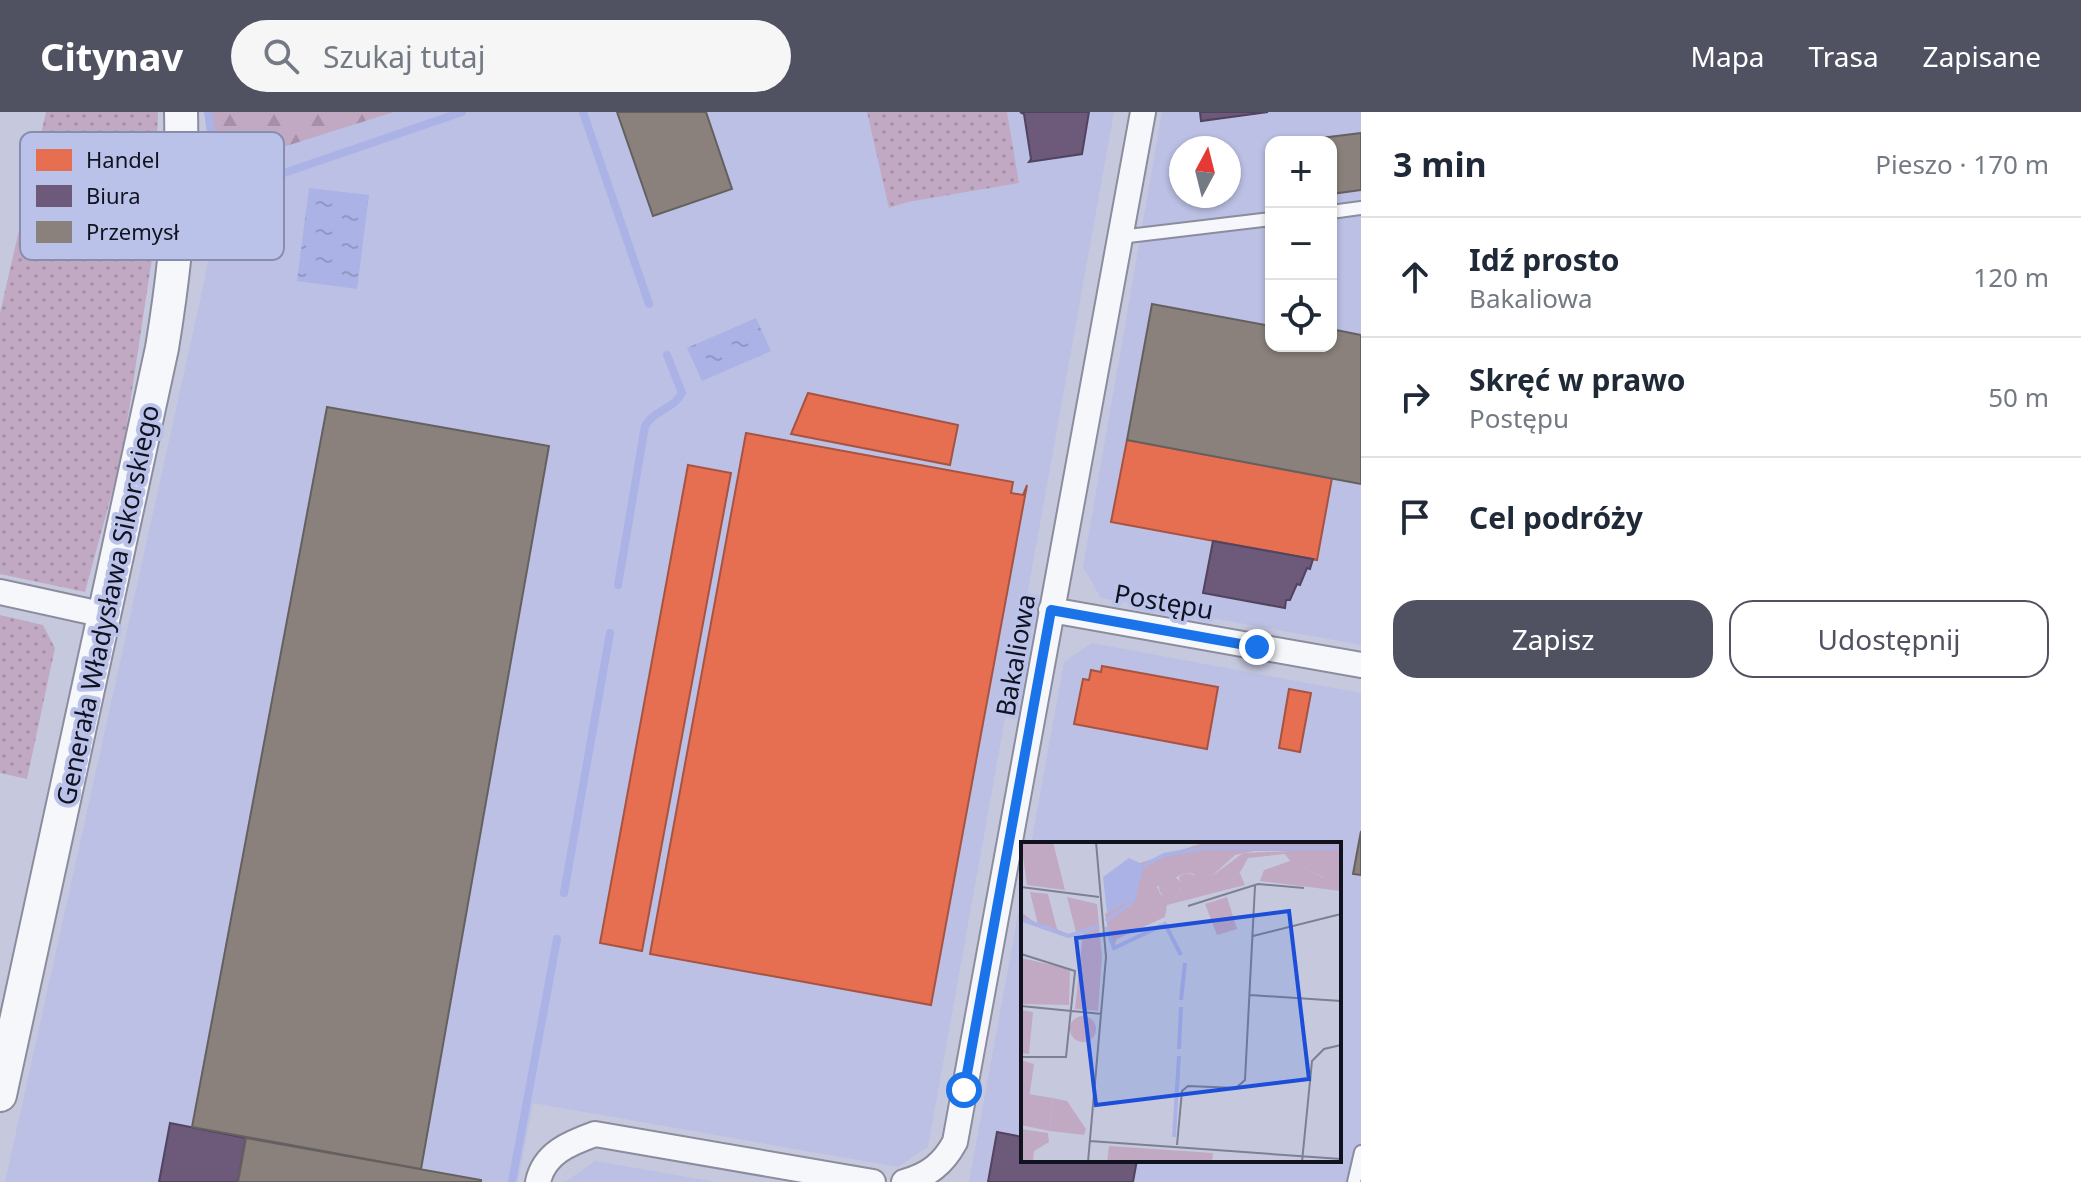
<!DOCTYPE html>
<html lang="pl">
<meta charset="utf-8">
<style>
body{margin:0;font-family:"Noto Sans",sans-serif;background:#f6f6f7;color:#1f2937}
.controls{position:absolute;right:24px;top:24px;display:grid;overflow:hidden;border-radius:16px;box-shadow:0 2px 6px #0004}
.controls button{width:72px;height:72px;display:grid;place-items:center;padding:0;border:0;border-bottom:2px solid #e0e1e3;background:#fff;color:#1f2937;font:40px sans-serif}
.compass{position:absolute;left:1169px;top:24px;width:72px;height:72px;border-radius:50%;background:#fff;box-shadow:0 2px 6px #0004;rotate:7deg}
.stop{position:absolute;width:24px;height:24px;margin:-18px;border:6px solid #1a73e8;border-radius:50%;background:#fff}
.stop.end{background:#1a73e8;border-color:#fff;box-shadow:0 2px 8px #0008}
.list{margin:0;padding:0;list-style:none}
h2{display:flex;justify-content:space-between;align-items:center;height:104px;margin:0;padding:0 32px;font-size:34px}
h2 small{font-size:26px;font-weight:400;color:#747a83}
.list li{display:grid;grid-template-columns:52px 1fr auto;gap:24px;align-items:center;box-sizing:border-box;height:120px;padding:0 32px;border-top:2px solid #e0e1e3}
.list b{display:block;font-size:30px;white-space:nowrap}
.list p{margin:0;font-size:26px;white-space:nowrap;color:#747a83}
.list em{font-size:26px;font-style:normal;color:#747a83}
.actions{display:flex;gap:16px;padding:24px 32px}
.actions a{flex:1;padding:18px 0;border:2px solid #505262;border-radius:24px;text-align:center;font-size:28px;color:#505262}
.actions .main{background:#505262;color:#fff}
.icon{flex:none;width:44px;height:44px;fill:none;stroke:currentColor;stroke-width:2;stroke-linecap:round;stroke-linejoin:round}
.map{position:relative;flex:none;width:1361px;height:1070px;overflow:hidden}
header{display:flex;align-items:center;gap:48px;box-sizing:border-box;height:112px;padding:0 40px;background:#505262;color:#fff}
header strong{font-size:38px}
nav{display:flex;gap:44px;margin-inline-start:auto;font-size:28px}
.search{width:560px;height:72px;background:#f6f6f7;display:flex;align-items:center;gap:20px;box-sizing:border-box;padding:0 28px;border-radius:44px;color:#747a83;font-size:30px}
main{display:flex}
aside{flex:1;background:#fff}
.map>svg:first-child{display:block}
.built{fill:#bbc0e4;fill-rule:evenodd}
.grass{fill:url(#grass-dots)}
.forest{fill:url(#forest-firs)}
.water{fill:url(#water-ripples)}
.shops{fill:#e76f51;stroke:#a65342;stroke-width:2}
.offices{fill:#6d597a;stroke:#51445f;stroke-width:2}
.industry{fill:#8a817c;stroke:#656060;stroke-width:2}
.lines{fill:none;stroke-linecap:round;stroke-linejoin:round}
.stream{stroke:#abb2e6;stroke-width:8}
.lane-casing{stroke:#8b8c9d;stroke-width:16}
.street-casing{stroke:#8b8c9d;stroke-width:28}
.secondary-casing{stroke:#8b8c9d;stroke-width:36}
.lane{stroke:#f6f7fa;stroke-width:12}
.street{stroke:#f6f7fa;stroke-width:24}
.secondary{stroke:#f6f7fa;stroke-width:32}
.route{stroke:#1a73e8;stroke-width:10}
.labels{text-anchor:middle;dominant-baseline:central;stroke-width:8;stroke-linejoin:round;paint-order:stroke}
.street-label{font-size:26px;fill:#101220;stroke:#bbc2e9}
.inset-river{fill:none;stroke:#abb2e6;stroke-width:4}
.inset-road{fill:none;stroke:#7d8092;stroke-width:2}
.view{fill:#1d4ed8;fill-opacity:0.15;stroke:#1d4ed8;stroke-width:4}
.inset-edge{fill:none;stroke:#101220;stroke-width:4}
.key{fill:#bbc2e9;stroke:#888dad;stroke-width:2}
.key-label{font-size:22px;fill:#101220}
</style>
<header>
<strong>Citynav</strong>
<div class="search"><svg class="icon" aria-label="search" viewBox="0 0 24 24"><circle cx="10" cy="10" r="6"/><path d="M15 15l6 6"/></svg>Szukaj tutaj</div>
<nav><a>Mapa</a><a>Trasa</a><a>Zapisane</a></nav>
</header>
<main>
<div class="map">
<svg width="1361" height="1070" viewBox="0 0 1361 1070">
<defs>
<pattern id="grass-dots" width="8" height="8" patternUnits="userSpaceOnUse" patternTransform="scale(2)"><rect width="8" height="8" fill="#c1a9c4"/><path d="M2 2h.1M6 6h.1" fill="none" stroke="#a590a8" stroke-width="1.8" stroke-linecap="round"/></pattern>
<pattern id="forest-firs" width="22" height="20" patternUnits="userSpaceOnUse" patternTransform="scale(2)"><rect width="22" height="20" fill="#c1a9c4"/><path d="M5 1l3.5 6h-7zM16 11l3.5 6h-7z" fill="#a590a8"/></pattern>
<pattern id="water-ripples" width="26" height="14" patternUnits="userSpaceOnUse" patternTransform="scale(2)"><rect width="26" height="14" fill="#abb2e6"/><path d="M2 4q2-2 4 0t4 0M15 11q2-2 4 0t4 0" fill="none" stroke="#9298c5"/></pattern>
</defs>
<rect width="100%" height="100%" fill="#c6c9de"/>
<path class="built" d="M394,0H867L890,96L908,90L1019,71L1007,0H1114L928,1035L898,1055L533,991L518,1070H5L203,175L217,98L261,42Z
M1162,0H1361V533L1101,486L1083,455ZM1271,30H1331V234H1271ZM1181,36H1229V84H1181Z
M1092,531L1361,581V1070H969L1023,775V1048H1339V732H1031L1064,550Z
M595,1049L716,1070H565Z"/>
<path class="grass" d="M46,0H158L153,140L122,344L85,480L0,462V201Z
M867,0H1007L1019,71L908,90L889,96Z
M0,503L43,513L55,536L27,667L0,661Z"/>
<path class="forest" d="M211,0H394L261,42L217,98Z"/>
<path class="water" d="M309,76L369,83L357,177L297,169Z
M756,206L771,239L702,269L687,236Z"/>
<path class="shops" d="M808,281L958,313L950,353L791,322Z
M746,321L1013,370L1011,381L1023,383L1027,373L931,893L650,842Z
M1127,328L1332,366L1317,448L1111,410Z
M688,353L731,361L642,839L600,831Z
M1102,554L1218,575L1207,637L1074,612L1083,567L1089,568L1091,558L1101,560Z
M1289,577L1311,581L1300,640L1279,636Z"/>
<path class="offices" d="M1020,0H1089L1082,42L1029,50L1031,47L1024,2Z
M1200,0H1268L1201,9Z
M1213,429L1313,447L1310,457L1307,456L1300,473L1297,472L1290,488H1286L1285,496L1203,481Z
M170,1011L246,1026L238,1070H159Z
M997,1020L1023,1025V1048H1137L1133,1070H988Z"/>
<path class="industry" d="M617,0H706L732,77L653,104Z
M1361,21V78L1331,82V30L1296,29Z
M1152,192L1271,214V234H1331V217L1361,223V372L1127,328Z
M327,295L549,334L421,1057L192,1015Z
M1361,719V763L1353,762Z
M246,1026L481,1068V1070H238Z"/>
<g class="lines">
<path class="stream" d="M208,0L218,68L213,89L215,93L236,97L284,61L462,0
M583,0L649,192
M618,473L645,314C654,298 674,297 682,281L667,243
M564,781L610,521
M512,1070L557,827"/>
<defs>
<path id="lane" d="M1331,100L1361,96
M1120,125L1271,107
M1354,1070L1361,1040"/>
<path id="street" d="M0,480L105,503
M1051,498L1361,553
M538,1070C544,1041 570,1031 595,1022L873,1070
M904,1070C929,1063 943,1052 955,1030L1143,0"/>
<path id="secondary" d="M0,983L162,236C175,157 183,80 181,0"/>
</defs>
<use href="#lane" class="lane-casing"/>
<use href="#street" class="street-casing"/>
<use href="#secondary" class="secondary-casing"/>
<use href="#lane" class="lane"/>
<use href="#street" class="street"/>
<use href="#secondary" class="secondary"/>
</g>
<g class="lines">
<path class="route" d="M964,978L1051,498L1257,535"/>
</g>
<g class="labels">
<g class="street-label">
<text transform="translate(1164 489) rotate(10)">Postępu</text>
<text transform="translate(107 493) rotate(-78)">Generała Władysława Sikorskiego</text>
<text transform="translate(1015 543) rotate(-80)">Bakaliowa</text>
</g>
</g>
<g transform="translate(1021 730)">
<rect width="320" height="320" fill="#c6c9de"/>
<path d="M0,0H32L44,48L6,43ZM270,9L279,23L302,36L320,21V49L239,39L243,28L269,19L264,12L227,16L220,29L196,38H179L171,30L191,34L222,11ZM138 45a11 11 0 1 1 22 0a11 11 0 1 1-22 0ZM9,50L27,52L36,87L48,93L55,90L46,55L76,62L81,115L77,169L54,167L62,91L47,96L2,80L0,100V70L17,83ZM206,55L216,87L196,93L184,62ZM0,116L49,127L48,163L0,162ZM0,168L12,170L8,212L0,211ZM49 187a13 13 0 1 1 26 0a13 13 0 1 1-26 0ZM0,218L13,222L4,284H0ZM32,256L46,259L65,287L63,293L29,289ZM0,287L27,291L28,300L13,309L12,320H0Z" fill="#c1a9c4"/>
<path d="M217,27L224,43L146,63L144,75L96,97L91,107L84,72L135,43L140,53L155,55L160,48L158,35L164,31L196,38ZM7,252L32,256L29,289L4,284Z" fill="#c1a9c4"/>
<path d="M185,0H320V21L303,36L278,23L270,9H233L214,13L191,34L164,31L114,55L119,21Z" fill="#c1a9c4"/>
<path d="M88,304L192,311L191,320H86Z" fill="#c1a9c4"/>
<path d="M108,16L119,21L114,55L86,71L82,35Z" fill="#abb2e6"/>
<path class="inset-river" d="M0,77L48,94L78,84M85,79L112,59L120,25L143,13L182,6H320M85,85L93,106L144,82L160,113M160,158L164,121M158,207L160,165M153,295L158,214"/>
<path class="inset-road" d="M0,45L78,55M167,64L237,42L283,46M232,94L320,72M0,112L54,129L45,215H0M229,153L320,159M0,164L81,172M69,299L320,317M156,303L161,249L167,244L215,246L224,238L234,44M67,320L85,115L75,0M281,320L291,219L303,207L320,203"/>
<path class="view" d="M268,69L288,237L75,263L55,96Z"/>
<rect width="320" height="320" class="inset-edge"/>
</g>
<rect x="20" y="20" width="264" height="128" rx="12" class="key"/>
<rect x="36" y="37" width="36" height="22" fill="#e76f51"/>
<rect x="36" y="73" width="36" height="22" fill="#6d597a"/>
<rect x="36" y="109" width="36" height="22" fill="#8a817c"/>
<g class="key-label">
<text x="86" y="56">Handel</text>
<text x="86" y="92">Biura</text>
<text x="86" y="128">Przemysł</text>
</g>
</svg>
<div class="controls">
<button>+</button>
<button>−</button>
<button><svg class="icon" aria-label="locate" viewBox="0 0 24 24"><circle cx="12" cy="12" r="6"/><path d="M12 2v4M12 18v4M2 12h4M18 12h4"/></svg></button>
</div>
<svg class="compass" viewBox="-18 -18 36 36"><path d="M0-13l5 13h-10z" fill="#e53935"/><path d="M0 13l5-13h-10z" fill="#747a83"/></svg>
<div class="stop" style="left:964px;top:978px"></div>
<div class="stop end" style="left:1257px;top:535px"></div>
</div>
<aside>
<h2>3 min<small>Pieszo · 170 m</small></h2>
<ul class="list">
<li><svg class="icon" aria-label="ahead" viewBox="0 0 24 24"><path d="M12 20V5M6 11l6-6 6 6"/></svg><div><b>Idź prosto</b><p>Bakaliowa</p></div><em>120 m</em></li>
<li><svg class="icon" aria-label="right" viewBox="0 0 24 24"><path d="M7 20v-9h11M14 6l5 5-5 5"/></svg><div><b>Skręć w prawo</b><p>Postępu</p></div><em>50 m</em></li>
<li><svg class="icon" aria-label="arrive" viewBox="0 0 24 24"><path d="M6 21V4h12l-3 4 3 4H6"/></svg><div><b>Cel podróży</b></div></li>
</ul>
<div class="actions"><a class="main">Zapisz</a><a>Udostępnij</a></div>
</aside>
</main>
